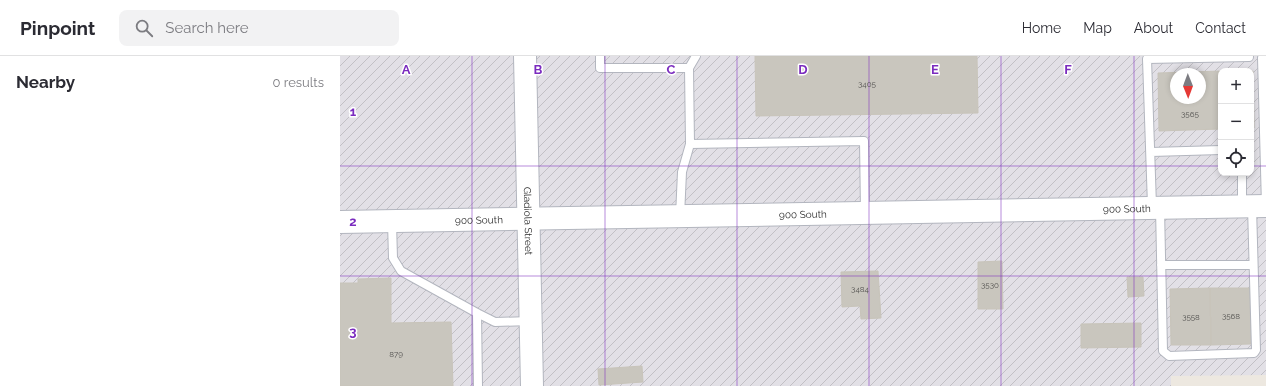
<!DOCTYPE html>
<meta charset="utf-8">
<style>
body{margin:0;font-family:Raleway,sans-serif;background:#f2f2f3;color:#2b2b33}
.controls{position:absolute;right:12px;top:12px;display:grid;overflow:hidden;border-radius:8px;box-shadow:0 2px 6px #0003}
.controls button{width:36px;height:36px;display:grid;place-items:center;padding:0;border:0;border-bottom:1px solid #e1e1e2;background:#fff;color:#2b2b33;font:20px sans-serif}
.compass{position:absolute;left:830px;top:12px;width:36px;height:36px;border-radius:50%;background:#fff;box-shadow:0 2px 6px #0003;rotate:179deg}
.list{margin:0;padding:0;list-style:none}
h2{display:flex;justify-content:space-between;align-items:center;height:52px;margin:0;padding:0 16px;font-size:17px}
h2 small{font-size:13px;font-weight:400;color:#7c7c81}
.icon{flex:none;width:22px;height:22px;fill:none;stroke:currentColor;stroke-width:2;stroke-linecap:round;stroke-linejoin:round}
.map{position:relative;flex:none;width:926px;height:330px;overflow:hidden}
header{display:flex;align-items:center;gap:24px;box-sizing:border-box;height:56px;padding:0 20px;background:#fff;border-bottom:1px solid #e1e1e2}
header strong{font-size:19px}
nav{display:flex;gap:22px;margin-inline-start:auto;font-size:14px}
.search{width:280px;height:36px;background:#f2f2f3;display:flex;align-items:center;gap:10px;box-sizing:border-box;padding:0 14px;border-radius:8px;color:#7c7c81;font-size:15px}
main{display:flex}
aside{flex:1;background:#fff}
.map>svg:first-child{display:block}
.industrial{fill:url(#industrial-furrows);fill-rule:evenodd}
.building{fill:#c9c6be;stroke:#c8c4ba;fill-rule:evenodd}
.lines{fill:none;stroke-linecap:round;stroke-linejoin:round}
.lane-casing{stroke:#b3b6bf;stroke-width:10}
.secondary-casing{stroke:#b3b6bf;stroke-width:24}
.lane{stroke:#fff;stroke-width:8}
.secondary{stroke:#fff;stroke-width:22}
.grid{fill:none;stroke:#7b2cbf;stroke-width:1;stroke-opacity:0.55}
.labels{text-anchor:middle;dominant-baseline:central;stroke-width:3;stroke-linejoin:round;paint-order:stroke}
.number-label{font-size:8px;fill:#535250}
.street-label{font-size:10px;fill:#2c2c2c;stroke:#fff}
.grid-label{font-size:13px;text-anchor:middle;font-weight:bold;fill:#7b2cbf;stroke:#fff;stroke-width:3;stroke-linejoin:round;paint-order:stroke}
</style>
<header>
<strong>Pinpoint</strong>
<div class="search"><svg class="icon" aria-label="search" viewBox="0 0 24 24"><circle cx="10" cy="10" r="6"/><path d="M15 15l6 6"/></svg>Search here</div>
<nav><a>Home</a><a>Map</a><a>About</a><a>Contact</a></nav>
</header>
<main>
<aside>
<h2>Nearby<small>0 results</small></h2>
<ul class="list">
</ul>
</aside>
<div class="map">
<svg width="926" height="330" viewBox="0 0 926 330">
<defs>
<pattern id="industrial-furrows" width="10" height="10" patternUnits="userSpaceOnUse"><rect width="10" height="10" fill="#e2e0e6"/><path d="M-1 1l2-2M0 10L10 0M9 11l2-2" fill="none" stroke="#c2c0c5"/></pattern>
</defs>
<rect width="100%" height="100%" fill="#ede8e0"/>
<path class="industrial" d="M0,0H926V319L831,320V330H0ZM881,15H911V117H881ZM836,18H860V42H836Z"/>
<path class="building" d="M415,0H637L638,57L416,60Z
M881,15V73L819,75L818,17ZM836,18H860V42H836Z
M897,15H913L914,72H911V15Z
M662,205L663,253H638V206Z
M538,215L541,262L521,263L520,250L502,251L501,216Z
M787,221H803L804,240L788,241Z
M51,222V267L111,266L113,330H0V227H18V223Z
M870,232H910L911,288L871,289Z
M870,232L871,289H831L830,233Z
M801,267V291L741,292V268Z
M302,310L303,326L259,329L258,313Z"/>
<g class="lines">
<defs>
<path id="lane" d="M260,0V12H349
M350,88L349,12L356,0
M811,96L881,94
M902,117V150
M812,150L807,3L909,1
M926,150L922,2L926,1
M820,152L823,295L829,300L914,297L916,294L912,151
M340,160L342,116L350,88L524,85L525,156
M52,166L53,202L61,215L137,257L155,266L190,265
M821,209H913
M137,257L138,330"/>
<g id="secondary">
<path id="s1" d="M185,0L192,330"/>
<path id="s2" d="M0,166L926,150"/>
</g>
</defs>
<use href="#lane" class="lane-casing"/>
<use href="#secondary" class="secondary-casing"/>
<use href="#lane" class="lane"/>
<use href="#secondary" class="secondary"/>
</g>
<path class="grid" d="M132,0V330M265,0V330M397,0V330M529,0V330M661,0V330M794,0V330M0,110H881M911,110H926M0,220H926"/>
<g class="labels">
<g class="number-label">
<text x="527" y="28">3405</text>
<text x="850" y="58">3565</text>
<text x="650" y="229">3530</text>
<text x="520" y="233">3484</text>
<text x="891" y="260">3568</text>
<text x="851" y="261">3558</text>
<text x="56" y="298">879</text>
</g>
<g class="street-label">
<text stroke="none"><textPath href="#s2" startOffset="787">900 South</textPath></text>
<text stroke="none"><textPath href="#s2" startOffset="463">900 South</textPath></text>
<text stroke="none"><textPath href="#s2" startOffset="139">900 South</textPath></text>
<text stroke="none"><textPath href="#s1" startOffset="165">Gladiola Street</textPath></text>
</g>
</g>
<g class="grid-label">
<text x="66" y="18">A</text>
<text x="198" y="18">B</text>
<text x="331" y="18">C</text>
<text x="463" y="18">D</text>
<text x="595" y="18">E</text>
<text x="728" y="18">F</text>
<text x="13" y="60">1</text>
<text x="13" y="170">2</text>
<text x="13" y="280">3</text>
</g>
</svg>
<div class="controls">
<button>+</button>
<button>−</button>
<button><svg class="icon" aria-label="locate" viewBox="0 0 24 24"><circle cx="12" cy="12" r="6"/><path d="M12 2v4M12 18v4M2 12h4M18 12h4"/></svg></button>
</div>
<svg class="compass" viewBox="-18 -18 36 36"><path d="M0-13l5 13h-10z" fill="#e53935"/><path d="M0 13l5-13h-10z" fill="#7c7c81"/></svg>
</div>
</main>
